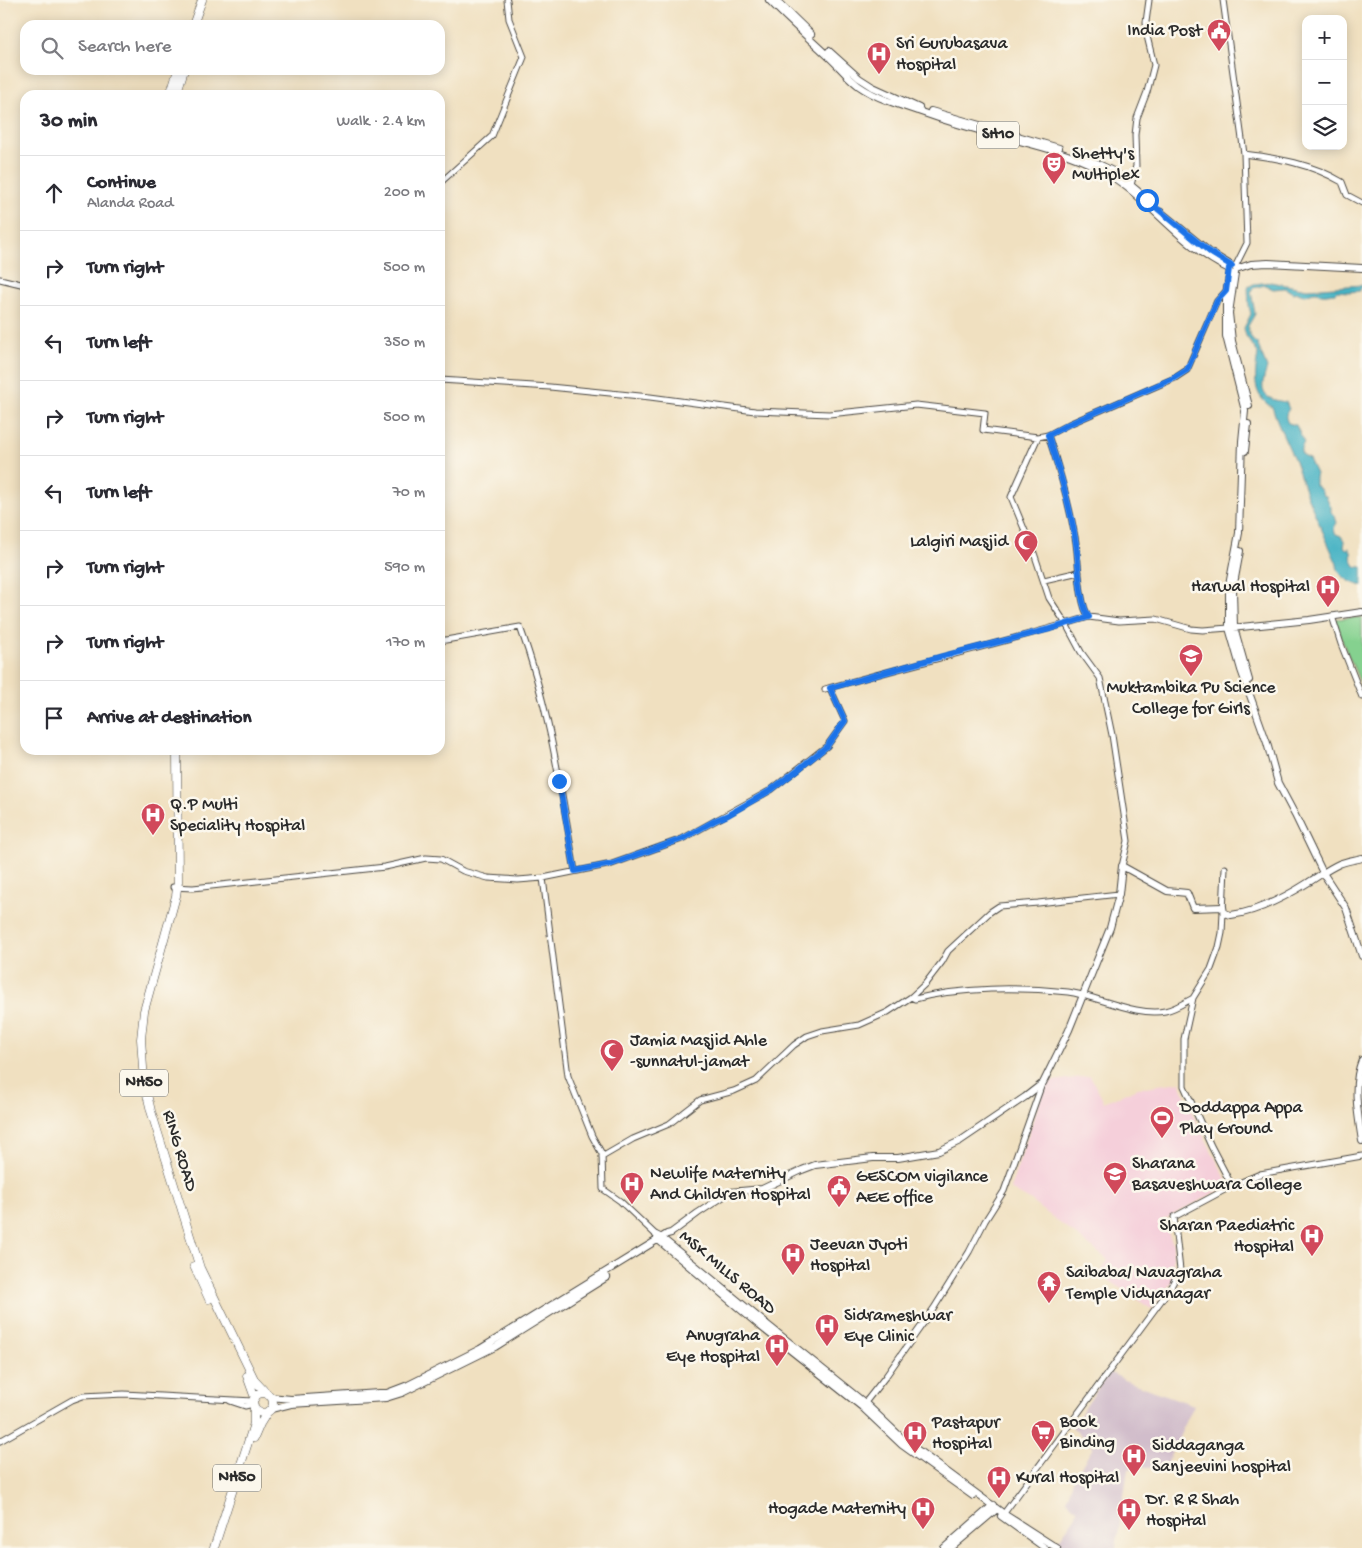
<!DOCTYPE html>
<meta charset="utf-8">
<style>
body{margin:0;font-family:"Gochi Hand",sans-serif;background:#f7f7f7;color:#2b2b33}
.controls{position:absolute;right:15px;top:15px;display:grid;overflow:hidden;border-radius:10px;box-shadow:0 2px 12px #0003}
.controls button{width:45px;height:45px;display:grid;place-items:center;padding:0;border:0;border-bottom:1px solid #e1e1e2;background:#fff;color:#2b2b33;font:25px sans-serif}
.stop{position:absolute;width:15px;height:15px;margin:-11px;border:4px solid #1a73e8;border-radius:50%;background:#fff}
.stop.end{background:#1a73e8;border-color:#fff;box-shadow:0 1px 5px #0008}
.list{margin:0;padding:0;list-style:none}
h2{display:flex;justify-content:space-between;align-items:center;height:65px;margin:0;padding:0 20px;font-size:21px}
h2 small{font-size:16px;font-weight:400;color:#7c7c81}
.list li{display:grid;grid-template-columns:32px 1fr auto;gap:15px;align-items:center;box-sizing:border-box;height:75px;padding:0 20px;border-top:1px solid #e1e1e2}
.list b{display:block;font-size:19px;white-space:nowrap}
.list p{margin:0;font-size:16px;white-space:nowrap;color:#7c7c81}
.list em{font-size:16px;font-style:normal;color:#7c7c81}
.icon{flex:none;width:28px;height:28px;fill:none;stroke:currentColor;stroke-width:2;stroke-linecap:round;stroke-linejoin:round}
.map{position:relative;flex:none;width:1362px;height:1548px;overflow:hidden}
.search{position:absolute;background:#fff;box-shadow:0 2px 12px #0003;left:20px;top:20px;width:425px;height:55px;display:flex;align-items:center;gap:12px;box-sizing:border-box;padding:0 18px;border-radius:15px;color:#7c7c81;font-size:19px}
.panel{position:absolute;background:#fff;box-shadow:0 2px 12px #0003;left:20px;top:90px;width:425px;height:665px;border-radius:15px}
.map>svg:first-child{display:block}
.built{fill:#f5cfda}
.industrial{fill:#d1bdcb}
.green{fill:#85d18f;stroke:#587e5d}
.water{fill:#47b3c4;stroke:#396f78}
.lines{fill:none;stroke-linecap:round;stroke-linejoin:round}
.minor-casing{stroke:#494641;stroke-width:7}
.major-casing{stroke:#494641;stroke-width:8}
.highway-casing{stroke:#494641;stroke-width:9}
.minor{stroke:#fff;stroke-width:5}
.major{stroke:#fff;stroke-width:6}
.highway{stroke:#fff;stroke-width:8}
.route{stroke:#1a73e8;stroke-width:6}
.labels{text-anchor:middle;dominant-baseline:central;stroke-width:5;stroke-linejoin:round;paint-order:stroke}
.shield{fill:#fbf7ec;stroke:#696865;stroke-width:1}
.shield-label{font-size:16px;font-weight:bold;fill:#2b2b2b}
.poi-label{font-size:18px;fill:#2b2b2b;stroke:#fbf7ec;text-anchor:start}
.street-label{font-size:18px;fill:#2b2b2b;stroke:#fbf7ec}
</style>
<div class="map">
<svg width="1362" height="1548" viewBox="0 0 1362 1548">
<rect width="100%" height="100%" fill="#fbf7ec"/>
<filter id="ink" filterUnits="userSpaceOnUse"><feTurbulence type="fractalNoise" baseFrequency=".02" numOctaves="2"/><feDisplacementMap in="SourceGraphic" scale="10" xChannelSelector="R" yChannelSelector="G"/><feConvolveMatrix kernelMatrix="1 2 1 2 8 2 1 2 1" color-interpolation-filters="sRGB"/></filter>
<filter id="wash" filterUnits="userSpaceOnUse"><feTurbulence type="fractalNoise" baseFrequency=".0096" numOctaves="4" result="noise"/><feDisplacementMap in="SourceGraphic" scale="20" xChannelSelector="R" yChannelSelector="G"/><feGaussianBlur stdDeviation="1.12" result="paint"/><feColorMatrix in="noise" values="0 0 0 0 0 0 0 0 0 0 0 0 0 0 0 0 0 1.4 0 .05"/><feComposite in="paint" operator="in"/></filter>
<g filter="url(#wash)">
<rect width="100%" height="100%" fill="#f0e0c0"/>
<path class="built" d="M1090,1076L1104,1102L1138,1088L1180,1082L1190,1109L1229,1185L1163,1220L1173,1244V1280L1151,1309L1100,1274L1108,1260L1030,1200L1010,1189L1046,1082Z"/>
<path class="industrial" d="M1109,1372L1129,1382L1194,1405L1166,1465L1128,1469L1116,1548H1061L1056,1544L1076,1516L1077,1509L1066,1500L1075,1476L1093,1448L1072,1427Z"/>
<path class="green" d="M1362,617V687L1343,643L1336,619Z"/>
<path class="water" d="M1270,282L1307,289L1362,285L1360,291L1348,292L1337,291L1335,293C1330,293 1326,295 1322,294C1320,294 1319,293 1317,292C1308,291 1309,299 1296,292L1293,293L1285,288L1273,289L1265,285L1253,288L1251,291L1255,314L1248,326L1249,333L1253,341L1257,343L1267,368C1260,389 1259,399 1286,402L1289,409C1285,414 1285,417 1288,423L1296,425L1304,443C1298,450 1301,457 1309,459L1316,474L1315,477V485L1321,490L1323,495L1326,496L1331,507V512L1335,516L1337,523C1334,527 1333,530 1336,534L1341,536L1345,542L1344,546L1346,549L1349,548L1352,554L1351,557L1355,567H1362V586C1351,583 1337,576 1337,564L1307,496L1295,461L1280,428L1272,407C1251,395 1255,375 1258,353L1246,336L1244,328L1251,314L1249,306L1248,287L1254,284Z"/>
</g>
<g filter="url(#ink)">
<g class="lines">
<defs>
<path id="minor" d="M1223,0L1244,154L1247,243L1235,267
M1244,154C1278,158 1312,164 1342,182L1347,195L1362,203
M440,183L492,136L524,57L509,19L507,0
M1131,185L1136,166L1135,135L1137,118L1147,92L1154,65L1147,36L1146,22L1149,0
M0,279L25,285
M440,380L550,387L650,397L755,411L829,414L916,405L985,413L983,430L1038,437L1048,435L1069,424L1175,378L1187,370L1217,301L1226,291
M1048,435C1059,468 1069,502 1075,537C1079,555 1078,603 1089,617L1119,621L1156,619L1191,629L1203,630L1229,628
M1038,437L1011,497L1034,553L1049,598L1066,624L1081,652L1100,678L1112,735L1128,841L1122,866
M1044,580L1079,572
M1332,616L1341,644L1362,697
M440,641L520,627C549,706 561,789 575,871
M825,689C913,664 1002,643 1089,617
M1225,868L1222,933L1219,947L1211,969L1193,998L1184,1039V1086L1211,1146L1232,1186
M543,878L568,1076L592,1136L602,1154L603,1189L620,1201L656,1235
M173,887L193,888L385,867L426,858L441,859L463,871L488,878L518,880L543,878L612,864L682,839L771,790L827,746L845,721L830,688
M911,997L915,999C961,987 1020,987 1068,992C1097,996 1138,1017 1165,1011C1175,1009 1184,1003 1193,998
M602,1157L633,1139L669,1124L700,1100L734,1091L756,1081L794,1045L807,1036L822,1031L859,1025L888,1012L911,997L925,984L942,962L948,951L990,912L999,906L1038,903L1119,894
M230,1401L245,1406L253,1404
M864,1404L886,1376L934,1308L969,1252L985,1221L1004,1191L1042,1084
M0,1441L72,1400L83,1396L124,1394L253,1401
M1002,1516L1169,1290L1180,1270L1174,1217L1232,1186L1260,1174L1362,1156"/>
<path id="major" d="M769,0C788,20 809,38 829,57C839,66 848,78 859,86C876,98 899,105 918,111C946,121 973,129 1001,136C1034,145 1067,152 1098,168C1147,194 1178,245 1229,269
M776,0L811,34
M829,51L859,78L873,87L919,108
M931,111L1059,148
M1078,154L1115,172L1139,192
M1161,212L1211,253L1232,266
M1236,269L1251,264L1268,263L1362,268
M1230,272L1226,294V336L1245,411L1242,441L1239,533L1229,585V628L1241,670L1267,743L1278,783L1295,815L1323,873L1346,908L1362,956
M1235,273L1229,313L1232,341L1249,406
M1245,451L1248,424
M1240,551L1233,589L1234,627L1249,680
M1231,628L1309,620L1362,612
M1362,1060C1352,1085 1358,1115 1362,1141
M656,1235L662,1238L764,1322L865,1403L904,1440L1004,1514L1057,1548
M657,1239L760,1326L862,1407L902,1445L973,1496
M270,1397L291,1399L379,1393H387L408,1385L480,1349L667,1234L671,1233L698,1213L730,1192L762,1189L802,1170L815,1165L873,1158H898L939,1151L960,1141L1025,1097L1043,1083L1069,1030L1110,928L1119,894L1122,866L1167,891L1187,893L1193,908L1223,907L1224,913L1231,915C1257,912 1287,896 1309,882C1319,876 1328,869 1339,864C1346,861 1355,860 1362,858
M271,1409L291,1404L386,1398L402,1393L495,1347L607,1277
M1001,1516L1045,1548
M944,1548L993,1505
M951,1548L997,1509"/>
<path id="highway" d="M193,25L202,0
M170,95L178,70
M176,95L184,70
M177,750L178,882L176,896L144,1011L141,1039L144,1082L151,1111L200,1268L255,1381L268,1395
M194,1266L209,1299
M247,1376L255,1398
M253 1403a10 10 0 1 1 20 0a10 10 0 1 1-20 0Z
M254,1438L260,1424L268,1411
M214,1548L252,1430L254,1423V1406"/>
</defs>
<use href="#minor" class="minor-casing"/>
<use href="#major" class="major-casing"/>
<use href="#highway" class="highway-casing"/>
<use href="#minor" class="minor"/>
<use href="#major" class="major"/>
<use href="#highway" class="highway"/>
</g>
</g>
<g class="lines" filter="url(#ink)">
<path class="route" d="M559,781L575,871L612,864L682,839L716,820L728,815L771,790L800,768L827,746L845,721L830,688L943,656L1050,629L1089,617C1078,602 1079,556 1075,537C1069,502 1059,468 1048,435L1069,424L1174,378L1187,370L1217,301L1226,291L1229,268L1232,266L1211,253L1147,200"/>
</g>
<defs>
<symbol id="civic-pin" viewBox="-11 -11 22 30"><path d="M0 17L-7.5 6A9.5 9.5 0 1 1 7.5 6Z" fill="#d1495b" stroke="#fbf7ec"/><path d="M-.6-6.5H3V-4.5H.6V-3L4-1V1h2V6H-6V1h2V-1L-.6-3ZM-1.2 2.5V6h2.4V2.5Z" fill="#fff"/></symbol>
<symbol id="hospital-pin" viewBox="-11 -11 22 30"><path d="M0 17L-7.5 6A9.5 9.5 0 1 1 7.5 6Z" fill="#d1495b" stroke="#fbf7ec"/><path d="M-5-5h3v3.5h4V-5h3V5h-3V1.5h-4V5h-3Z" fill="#fff"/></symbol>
<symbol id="theatre-pin" viewBox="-11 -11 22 30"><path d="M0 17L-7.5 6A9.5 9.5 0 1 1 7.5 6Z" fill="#d1495b" stroke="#fbf7ec"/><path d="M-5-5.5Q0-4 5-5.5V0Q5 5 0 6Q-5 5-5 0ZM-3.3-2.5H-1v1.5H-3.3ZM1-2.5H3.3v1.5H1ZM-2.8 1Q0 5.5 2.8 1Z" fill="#fff"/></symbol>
<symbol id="mosque-pin" viewBox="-11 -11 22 30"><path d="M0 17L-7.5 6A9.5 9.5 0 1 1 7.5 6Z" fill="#d1495b" stroke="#fbf7ec"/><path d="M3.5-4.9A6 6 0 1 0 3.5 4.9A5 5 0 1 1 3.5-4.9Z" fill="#fff"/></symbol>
<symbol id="university-pin" viewBox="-11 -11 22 30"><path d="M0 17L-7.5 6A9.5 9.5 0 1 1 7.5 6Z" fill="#d1495b" stroke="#fbf7ec"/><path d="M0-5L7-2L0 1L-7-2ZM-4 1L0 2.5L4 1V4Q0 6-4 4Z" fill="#fff"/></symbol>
<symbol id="stadium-pin" viewBox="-11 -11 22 30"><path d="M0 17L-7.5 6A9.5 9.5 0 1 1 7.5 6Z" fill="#d1495b" stroke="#fbf7ec"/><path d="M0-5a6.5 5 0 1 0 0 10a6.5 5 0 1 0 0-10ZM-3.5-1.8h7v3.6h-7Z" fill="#fff"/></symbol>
<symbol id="temple-pin" viewBox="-11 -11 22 30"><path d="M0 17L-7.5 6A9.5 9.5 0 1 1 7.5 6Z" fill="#d1495b" stroke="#fbf7ec"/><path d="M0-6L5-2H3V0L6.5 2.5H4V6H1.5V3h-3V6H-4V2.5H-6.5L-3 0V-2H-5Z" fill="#fff"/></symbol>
<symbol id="supermarket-pin" viewBox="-11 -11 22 30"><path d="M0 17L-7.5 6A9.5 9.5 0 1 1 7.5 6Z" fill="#d1495b" stroke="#fbf7ec"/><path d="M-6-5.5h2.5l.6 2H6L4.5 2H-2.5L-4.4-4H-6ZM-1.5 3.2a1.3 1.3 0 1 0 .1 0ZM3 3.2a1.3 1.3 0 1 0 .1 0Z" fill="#fff"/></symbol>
</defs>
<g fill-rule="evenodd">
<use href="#civic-pin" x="1205" y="17" width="28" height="38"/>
<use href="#hospital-pin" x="865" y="40" width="28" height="38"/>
<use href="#theatre-pin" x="1040" y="150" width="28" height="38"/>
<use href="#mosque-pin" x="1012" y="528" width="28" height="38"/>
<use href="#hospital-pin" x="1314" y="573" width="28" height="38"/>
<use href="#university-pin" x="1177" y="642" width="28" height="38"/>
<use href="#hospital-pin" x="139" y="801" width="28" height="38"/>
<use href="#mosque-pin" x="598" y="1037" width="28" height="38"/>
<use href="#stadium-pin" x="1148" y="1104" width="28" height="38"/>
<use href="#university-pin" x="1101" y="1160" width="28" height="38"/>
<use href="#hospital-pin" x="618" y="1170" width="28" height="38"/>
<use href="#civic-pin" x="825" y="1173" width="28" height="38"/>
<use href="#hospital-pin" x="1298" y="1222" width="28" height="38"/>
<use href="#hospital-pin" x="779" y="1241" width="28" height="38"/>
<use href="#temple-pin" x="1035" y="1269" width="28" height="38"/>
<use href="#hospital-pin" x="813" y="1312" width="28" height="38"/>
<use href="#hospital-pin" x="763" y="1332" width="28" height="38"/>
<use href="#supermarket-pin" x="1029" y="1418" width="28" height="38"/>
<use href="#hospital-pin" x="901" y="1419" width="28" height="38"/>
<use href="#hospital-pin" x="1120" y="1442" width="28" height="38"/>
<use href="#hospital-pin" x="985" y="1464" width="28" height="38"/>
<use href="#hospital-pin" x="909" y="1495" width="28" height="38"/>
<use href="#hospital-pin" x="1115" y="1496" width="28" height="38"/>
</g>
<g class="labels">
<g class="shield">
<rect x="977" y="121.5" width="42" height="27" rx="4"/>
<rect x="120" y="1069.5" width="48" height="27" rx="4"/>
<rect x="213" y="1464.5" width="48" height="27" rx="4"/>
</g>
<g class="shield-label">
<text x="998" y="135">SH10</text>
<text x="144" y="1083">NH50</text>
<text x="237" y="1478">NH50</text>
</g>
<g class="poi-label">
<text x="1202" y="31" text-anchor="end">India Post</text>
<text x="896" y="44">Sri Gurubasava<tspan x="896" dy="21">Hospital</tspan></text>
<text x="1072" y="154">Shetty's<tspan x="1072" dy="21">Multiplex</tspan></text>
<text x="1008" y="542" text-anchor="end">Lalgiri Masjid</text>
<text x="1310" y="587" text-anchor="end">Harwal Hospital</text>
<text x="1191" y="688" text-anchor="middle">Muktambika Pu Science<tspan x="1191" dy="21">College for Girls</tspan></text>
<text x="170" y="805">Q.P Multi<tspan x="170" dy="21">Speciality Hospital</tspan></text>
<text x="630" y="1041">Jamia Masjid Ahle<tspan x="630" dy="21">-sunnatul-jamat</tspan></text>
<text x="1180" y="1108">Doddappa Appa<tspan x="1180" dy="21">Play Ground</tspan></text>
<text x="1132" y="1164">Sharana<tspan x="1132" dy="21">Basaveshwara College</tspan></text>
<text x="650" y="1174">Newlife Maternity<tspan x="650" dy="21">And Children Hospital</tspan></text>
<text x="856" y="1177">GESCOM vigilance<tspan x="856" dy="21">AEE office</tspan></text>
<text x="1294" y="1226" text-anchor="end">Sharan Paediatric<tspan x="1294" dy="21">Hospital</tspan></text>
<text x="810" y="1245">Jeevan Jyoti<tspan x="810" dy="21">Hospital</tspan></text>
<text x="1066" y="1273">Saibaba/ Navagraha<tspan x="1066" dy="21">Temple Vidyanagar</tspan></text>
<text x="844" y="1316">Sidrameshwar<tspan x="844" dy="21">Eye Clinic</tspan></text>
<text x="760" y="1336" text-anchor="end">Anugraha<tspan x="760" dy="21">Eye Hospital</tspan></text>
<text x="1060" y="1422">Book<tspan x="1060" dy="21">Binding</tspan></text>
<text x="932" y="1423">Pastapur<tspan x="932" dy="21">Hospital</tspan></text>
<text x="1152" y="1446">Siddaganga<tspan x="1152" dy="21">Sanjeevini hospital</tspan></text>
<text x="1016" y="1478">Kural Hospital</text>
<text x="1146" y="1500">Dr. R R Shah<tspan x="1146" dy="21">Hospital</tspan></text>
<text x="906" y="1509" text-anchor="end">Hogade Maternity</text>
</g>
<g class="street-label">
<text transform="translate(179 1151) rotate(73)">RING ROAD</text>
<text transform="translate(727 1273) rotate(40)">MSK MILLS ROAD</text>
</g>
</g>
</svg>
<div class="controls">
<button>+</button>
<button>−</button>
<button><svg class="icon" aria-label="layers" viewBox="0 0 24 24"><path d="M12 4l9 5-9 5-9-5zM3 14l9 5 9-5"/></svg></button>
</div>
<div class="stop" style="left:1147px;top:200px"></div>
<div class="stop end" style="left:559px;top:781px"></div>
<div class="search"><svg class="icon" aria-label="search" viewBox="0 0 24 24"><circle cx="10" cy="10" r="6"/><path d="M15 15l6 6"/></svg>Search here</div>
<section class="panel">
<h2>30 min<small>Walk · 2.4 km</small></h2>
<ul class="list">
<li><svg class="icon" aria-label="ahead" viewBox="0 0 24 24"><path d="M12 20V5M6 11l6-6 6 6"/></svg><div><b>Continue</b><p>Alanda Road</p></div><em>200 m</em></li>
<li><svg class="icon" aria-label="right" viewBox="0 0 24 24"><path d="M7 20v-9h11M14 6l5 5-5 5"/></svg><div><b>Turn right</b></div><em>500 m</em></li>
<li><svg class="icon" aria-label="left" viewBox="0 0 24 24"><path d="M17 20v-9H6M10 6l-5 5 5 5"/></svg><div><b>Turn left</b></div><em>350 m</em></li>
<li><svg class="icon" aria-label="right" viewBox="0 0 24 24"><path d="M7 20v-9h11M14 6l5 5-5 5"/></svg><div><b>Turn right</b></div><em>500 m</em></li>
<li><svg class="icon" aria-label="left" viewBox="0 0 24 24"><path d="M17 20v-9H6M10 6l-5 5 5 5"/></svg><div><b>Turn left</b></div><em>70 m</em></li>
<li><svg class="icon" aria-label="right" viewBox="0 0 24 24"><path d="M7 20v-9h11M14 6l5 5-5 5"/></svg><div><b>Turn right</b></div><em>590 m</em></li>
<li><svg class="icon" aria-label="right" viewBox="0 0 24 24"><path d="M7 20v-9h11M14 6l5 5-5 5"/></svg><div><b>Turn right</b></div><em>170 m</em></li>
<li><svg class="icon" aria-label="arrive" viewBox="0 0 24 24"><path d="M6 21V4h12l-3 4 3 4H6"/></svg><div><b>Arrive at destination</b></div></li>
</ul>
</section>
</div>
